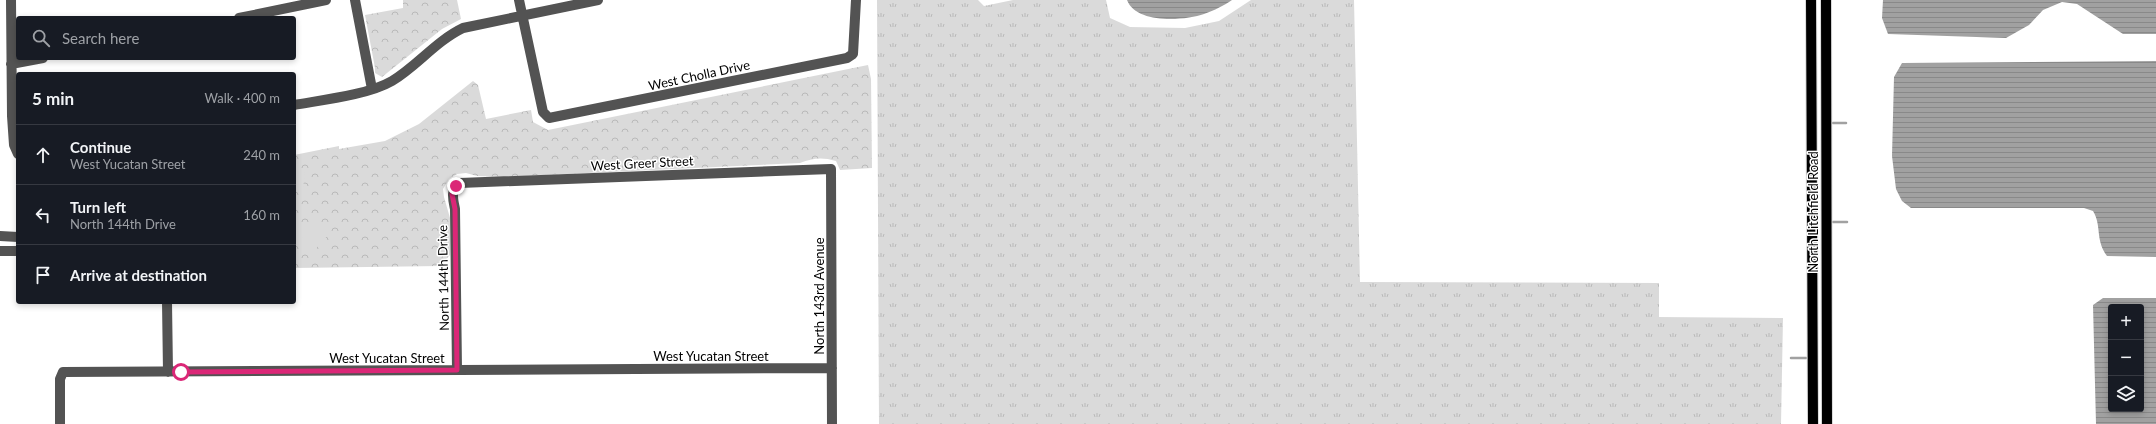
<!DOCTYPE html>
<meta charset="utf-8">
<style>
body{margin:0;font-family:Lato,sans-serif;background:#242831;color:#f1f3f6}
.controls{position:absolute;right:12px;bottom:12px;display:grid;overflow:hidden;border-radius:4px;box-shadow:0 2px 6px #0003}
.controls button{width:36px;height:36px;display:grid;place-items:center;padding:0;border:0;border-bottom:1px solid #363941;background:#171b24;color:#f1f3f6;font:20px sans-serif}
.stop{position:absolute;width:12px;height:12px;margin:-9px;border:3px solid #db2777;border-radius:50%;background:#fff}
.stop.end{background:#db2777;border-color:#fff;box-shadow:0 1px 4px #0008}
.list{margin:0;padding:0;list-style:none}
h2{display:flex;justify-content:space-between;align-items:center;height:52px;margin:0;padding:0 16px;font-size:17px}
h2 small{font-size:13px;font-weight:400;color:#9ea1a6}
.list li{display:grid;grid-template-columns:26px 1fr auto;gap:12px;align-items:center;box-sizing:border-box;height:60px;padding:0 16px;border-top:1px solid #363941}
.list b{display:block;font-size:15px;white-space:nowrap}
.list p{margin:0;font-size:13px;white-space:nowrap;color:#9ea1a6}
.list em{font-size:13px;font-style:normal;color:#9ea1a6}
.icon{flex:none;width:22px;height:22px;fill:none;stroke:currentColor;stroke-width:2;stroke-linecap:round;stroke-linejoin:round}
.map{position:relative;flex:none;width:2156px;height:424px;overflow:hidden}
.search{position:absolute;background:#171b24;box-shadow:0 2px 6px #0003;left:16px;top:16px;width:280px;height:44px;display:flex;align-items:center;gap:10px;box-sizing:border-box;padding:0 14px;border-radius:4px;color:#9ea1a6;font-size:15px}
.panel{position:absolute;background:#171b24;box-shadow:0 2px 6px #0003;left:16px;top:72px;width:280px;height:232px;border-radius:4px}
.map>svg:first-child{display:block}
.grass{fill:url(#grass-tufts)}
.park{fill:url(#park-crowns)}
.pitch{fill:#dadada}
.water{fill:url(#water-rules);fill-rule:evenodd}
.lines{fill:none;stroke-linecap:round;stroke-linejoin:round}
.stream{stroke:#a1a1a1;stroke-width:2.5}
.major-casing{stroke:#dbdbdb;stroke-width:12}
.minor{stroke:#535353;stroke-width:10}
.major{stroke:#000;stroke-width:10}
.route{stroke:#db2777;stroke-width:5}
.labels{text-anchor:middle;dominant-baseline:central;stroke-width:3;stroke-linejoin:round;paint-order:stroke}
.street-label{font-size:13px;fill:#000;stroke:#fff}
</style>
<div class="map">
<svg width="2156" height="424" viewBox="0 0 2156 424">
<defs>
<pattern id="grass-tufts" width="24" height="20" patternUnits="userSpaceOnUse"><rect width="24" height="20" fill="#dadada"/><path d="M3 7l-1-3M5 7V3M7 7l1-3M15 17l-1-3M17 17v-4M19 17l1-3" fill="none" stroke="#b9b9b9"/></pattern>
<pattern id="park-crowns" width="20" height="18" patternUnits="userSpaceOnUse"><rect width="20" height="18" fill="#dadada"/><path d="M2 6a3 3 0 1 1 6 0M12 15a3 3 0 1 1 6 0" fill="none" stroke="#b9b9b9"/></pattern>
<pattern id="water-rules" width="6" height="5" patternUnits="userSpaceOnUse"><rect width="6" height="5" fill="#a1a1a1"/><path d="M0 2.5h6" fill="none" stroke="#898989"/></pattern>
</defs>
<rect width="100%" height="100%" fill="#fff"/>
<path class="grass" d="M877,0H978L984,6L1013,0H1106L1110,18L1130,27L1185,28L1219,21L1251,0H1354L1360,282L1659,283V317L1783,318L1781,424H879Z"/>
<path class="park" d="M403,0H457L461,19L442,29L382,77L375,73V68L365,15L403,8Z
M868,65L871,79L872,168L840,170L836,161C822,157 813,158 800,163L505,177L477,176L466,173L457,174L449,179L443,189L444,197L450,218V255L440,266L294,268V155L339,146V149L385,141L419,124L473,81L478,85L486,119L531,110L533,122L548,130Z"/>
<path class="pitch" d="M294,171L305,173L303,189L294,188Z
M295,219L307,230L294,244V220Z
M317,220L331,232L311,254L297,243Z"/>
<path class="water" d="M1127,0H1232C1223,6 1215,10 1204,14C1184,21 1136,24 1127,0Z
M1883,0H2156V34H2123L2077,4L2062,2L2043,10L2029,25L2006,38L1888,34L1882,18Z
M2156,61V257L2107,256C2095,240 2102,226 2093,211L2084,208H1911L1902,201L1896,189L1892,156L1894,77L1902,63Z
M2103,298H2156V424H2096L2093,305ZM2111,307H2141V409H2111Z"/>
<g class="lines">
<path class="stream" d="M1833,123H1846
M1833,222H1847
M1791,358H1806"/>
<defs>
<path id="major" d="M1811,0L1813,424
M1826,0L1827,424"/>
</defs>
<use href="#major" class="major-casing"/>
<path class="minor" d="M11,0L12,116L14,145L18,154
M355,0L372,89
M519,0L543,112L549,118L847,58L853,54L856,0
M239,18L326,0
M11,64L43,58
M294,105C322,100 368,95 392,81C417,66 436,41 463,28L598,0
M0,236L18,237
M0,251H18
M167,302L168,372
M457,370L455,209C453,199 450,190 460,183L831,169L832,424
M60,424V379L63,372L832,368"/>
<use href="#major" class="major"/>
</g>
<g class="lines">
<path class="route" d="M181,372L457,370L455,209L452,194L456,186"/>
</g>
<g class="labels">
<g class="street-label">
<text transform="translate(699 75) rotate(-12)">West Cholla Drive</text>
<text transform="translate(642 163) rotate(-3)">West Greer Street</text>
<text transform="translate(1813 212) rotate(-90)">North Litchfield Road</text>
<text transform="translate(443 278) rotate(-91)">North 144th Drive</text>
<text transform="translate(819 296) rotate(-90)">North 143rd Avenue</text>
<text x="711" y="356">West Yucatan Street</text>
<text x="387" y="358">West Yucatan Street</text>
</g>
</g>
</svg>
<div class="controls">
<button>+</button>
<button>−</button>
<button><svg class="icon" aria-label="layers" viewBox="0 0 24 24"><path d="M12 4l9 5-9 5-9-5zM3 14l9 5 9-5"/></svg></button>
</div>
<div class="stop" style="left:181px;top:372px"></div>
<div class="stop end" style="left:456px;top:186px"></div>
<div class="search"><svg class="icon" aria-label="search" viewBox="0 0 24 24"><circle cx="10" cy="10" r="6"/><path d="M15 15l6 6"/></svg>Search here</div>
<section class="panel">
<h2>5 min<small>Walk · 400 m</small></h2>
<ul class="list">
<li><svg class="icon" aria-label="ahead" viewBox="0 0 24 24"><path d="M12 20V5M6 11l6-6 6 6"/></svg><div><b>Continue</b><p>West Yucatan Street</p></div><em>240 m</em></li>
<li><svg class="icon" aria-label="left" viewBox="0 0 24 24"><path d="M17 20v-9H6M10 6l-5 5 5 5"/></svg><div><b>Turn left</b><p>North 144th Drive</p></div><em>160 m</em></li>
<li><svg class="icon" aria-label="arrive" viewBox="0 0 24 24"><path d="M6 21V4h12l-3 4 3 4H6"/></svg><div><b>Arrive at destination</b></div></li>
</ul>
</section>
</div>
